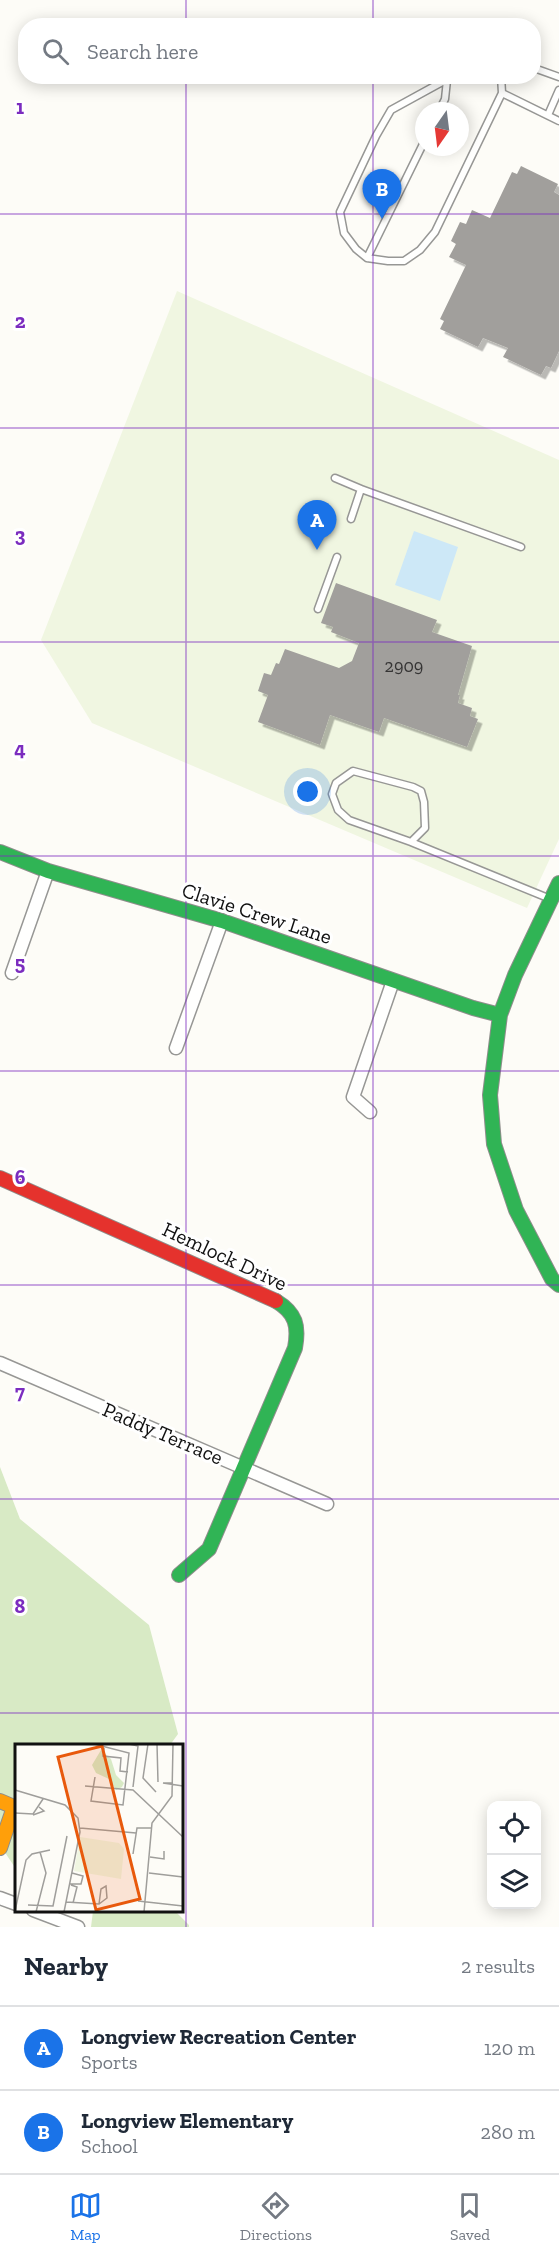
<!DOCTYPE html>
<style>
body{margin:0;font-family:"Zilla Slab",serif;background:#f2f2f3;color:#1f2937}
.controls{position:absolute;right:18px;bottom:18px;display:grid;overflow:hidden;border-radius:12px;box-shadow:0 3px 15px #0003}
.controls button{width:54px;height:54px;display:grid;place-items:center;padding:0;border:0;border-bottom:2px solid #e0e1e3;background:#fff;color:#1f2937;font:30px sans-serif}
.compass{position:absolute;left:415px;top:102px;width:54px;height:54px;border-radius:50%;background:#fff;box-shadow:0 3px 15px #0003;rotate:194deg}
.you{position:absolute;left:308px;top:792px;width:21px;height:21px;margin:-15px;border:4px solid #fff;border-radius:50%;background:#1a73e8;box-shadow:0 0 0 9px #1a73e833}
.badge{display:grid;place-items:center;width:39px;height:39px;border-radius:50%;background:#1a73e8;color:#fff;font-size:20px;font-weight:700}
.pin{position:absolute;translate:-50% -50px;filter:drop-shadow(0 2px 3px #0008)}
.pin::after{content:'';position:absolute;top:32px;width:21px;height:18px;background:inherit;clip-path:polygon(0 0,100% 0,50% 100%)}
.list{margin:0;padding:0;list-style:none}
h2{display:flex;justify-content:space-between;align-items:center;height:78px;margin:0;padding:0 24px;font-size:26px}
h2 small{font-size:20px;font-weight:400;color:#747a83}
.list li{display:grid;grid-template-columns:39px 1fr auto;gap:18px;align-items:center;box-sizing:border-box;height:84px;padding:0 24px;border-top:2px solid #e0e1e3}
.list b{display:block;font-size:22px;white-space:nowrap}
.list p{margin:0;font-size:20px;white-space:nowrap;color:#747a83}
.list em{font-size:20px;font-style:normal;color:#747a83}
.icon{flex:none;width:33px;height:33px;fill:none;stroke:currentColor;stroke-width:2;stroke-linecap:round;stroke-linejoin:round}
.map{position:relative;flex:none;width:559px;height:1927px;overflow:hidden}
.search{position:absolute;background:#fff;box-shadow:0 3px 15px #0003;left:18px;right:18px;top:18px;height:66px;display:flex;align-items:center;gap:15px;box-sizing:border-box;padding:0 21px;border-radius:24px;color:#747a83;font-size:22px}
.sheet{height:246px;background:#fff}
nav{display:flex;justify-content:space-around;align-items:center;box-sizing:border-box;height:84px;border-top:2px solid #e0e1e3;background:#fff;font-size:16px;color:#747a83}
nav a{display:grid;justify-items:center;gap:3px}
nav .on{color:#1a73e8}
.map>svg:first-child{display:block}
.forest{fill:#d8eac5}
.pitch{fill:#f0f6e1}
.water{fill:#cde8f7}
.building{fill:#a19f9c;filter:url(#shadow)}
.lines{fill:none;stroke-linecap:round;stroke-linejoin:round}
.lane-casing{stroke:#979795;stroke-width:9}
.street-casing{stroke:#979795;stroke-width:15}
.fast-casing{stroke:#8e8d8b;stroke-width:16}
.slow-casing{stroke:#8e8d8b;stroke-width:16}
.jam-casing{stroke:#8e8d8b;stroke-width:16}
.lane{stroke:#fffffe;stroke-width:6}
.street{stroke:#fffffe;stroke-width:12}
.fast{stroke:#30b455;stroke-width:14}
.slow{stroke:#ff9f0a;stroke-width:14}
.jam{stroke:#e5322d;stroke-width:14}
.grid{fill:none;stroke:#7b2cbf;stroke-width:1.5;stroke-opacity:0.55}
.labels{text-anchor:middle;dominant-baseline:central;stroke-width:6;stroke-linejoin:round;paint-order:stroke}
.number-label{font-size:18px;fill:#353434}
.street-label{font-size:21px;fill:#111;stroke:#fff}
.inset-road{fill:none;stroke:#9f9e9b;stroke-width:1.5}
.view{fill:#e8590c;fill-opacity:0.15;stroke:#e8590c;stroke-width:3}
.inset-edge{fill:none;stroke:#111;stroke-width:3}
.grid-label{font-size:20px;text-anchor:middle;font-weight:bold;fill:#7b2cbf;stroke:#fff;stroke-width:6;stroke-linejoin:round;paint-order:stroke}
</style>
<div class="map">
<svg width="559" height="1927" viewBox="0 0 559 1927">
<defs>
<filter id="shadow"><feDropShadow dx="4.5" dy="4.5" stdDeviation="0" flood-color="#0004"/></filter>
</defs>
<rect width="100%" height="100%" fill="#fdfcf7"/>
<path class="forest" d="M0,1467L20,1519L149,1625L178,1734L170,1745L16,1746V1869L0,1845Z
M93,1911H175L189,1925V1927H91Z"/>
<path class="pitch" d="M177,291L559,460V839L527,908L92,723L41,640Z"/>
<path class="water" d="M414,531L458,547L440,601L395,585Z"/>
<path class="building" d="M521,166L558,184L554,192L559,195V351L551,368L546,366L541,375L503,357L508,348L483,338L478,347L440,329L444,321L440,319L466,265L449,257L456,244L451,241L460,222L466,224L472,210L490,218L512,172L517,174Z
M336,583L437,620L432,632L472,646L458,695H460L458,703L472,708L470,716L478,719L467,747L384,718L379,732L330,715L320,745L258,722L268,695L258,691L264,673L271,675L276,663L279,664L285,649L339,668L352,661L359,643L331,632L333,627L321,623Z"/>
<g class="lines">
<defs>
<path id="lane" d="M534,68L559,77
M453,76L391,110L376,136L340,212L344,233L356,249L367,258L388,261H404L420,250L435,232L502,93L501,76
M502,93L559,121
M439,111L445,99L447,80
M548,115L559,90
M367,258L424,142
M335,478L361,489
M351,519L361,489L521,547
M318,609L337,557
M353,771L413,787L421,791L424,802L425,828L411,842L349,820L338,810L332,794L336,783Z
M411,842L548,898"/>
<path id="street" d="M12,973L48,871
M176,1048L222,921
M370,1112L353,1097L393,981
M0,1363L327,1504
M0,1898L16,1904
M33,1910L78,1927"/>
<path id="fast" d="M0,852L48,871L222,921L473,1008L500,1015
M559,883L515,975L500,1015L490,1095L494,1144L516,1210L552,1279L559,1285
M179,1575L209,1549L295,1348C299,1326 296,1313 276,1301"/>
<path id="slow" d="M0,1801L14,1807L0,1848"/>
<path id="jam" d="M0,1178L276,1301"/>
</defs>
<use href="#lane" class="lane-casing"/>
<use href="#street" class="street-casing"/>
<use href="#fast" class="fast-casing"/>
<use href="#slow" class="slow-casing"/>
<use href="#jam" class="jam-casing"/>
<use href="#lane" class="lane"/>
<use href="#street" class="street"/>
<use href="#fast" class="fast"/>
<use href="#slow" class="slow"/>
<use href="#jam" class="jam"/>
</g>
<path class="grid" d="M186,0V26M373,0V26M186,76V1927M373,76V1927M0,214H559M0,428H559M0,642H559M0,856H559M0,1071H559M0,1285H559M0,1499H559M0,1713H559"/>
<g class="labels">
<g class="number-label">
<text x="404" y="666">2909</text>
</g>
<g class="street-label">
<text transform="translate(257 913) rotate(18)">Clavie Crew Lane</text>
<text transform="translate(225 1256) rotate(25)">Hemlock Drive</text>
<text transform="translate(163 1433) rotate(23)">Paddy Terrace</text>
</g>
</g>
<g transform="translate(15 1744)">
<rect width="168" height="168" fill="#fdfcf7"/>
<path d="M86,6L96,15L101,31L109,39L107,43L101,46L94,35L81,29L77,21Z" fill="#d8eac5"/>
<path d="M65,93L104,99L109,105L106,135L59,127Z" fill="#f0f6e1"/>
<path class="inset-road" d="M79,0L114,9L108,61L76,57L80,33M114,0L123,2L118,43M133,0L128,34L141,48M142,0L143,38M89,4L88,12L106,14L105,27L113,28M158,39H148L168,42M70,42L118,46L168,93M0,46L50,61L63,74L65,88L49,168M0,69L18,70L28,55M18,71L29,67L24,63M65,84L121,89M118,110L122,84H137M135,113L149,115V107M134,129L168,133M55,140H66L68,132L57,129M56,141L62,143L58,159M123,157L168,162M51,158L84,160L92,154L91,142L86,145L84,160M13,161L38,162L52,92M0,167L11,116L17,110L35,106M21,168L31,129L25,108M129,168L137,79L157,52L158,0"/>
<path class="view" d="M87,2L125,155L81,166L43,13Z"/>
<rect width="168" height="168" class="inset-edge"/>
</g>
<g class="grid-label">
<text x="20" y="114">1</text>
<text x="20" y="328">2</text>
<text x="20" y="542">3</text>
<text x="20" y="756">4</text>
<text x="20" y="970">5</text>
<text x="20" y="1184">6</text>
<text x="20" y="1399">7</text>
<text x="20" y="1613">8</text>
</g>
</svg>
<div class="controls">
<button><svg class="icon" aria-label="locate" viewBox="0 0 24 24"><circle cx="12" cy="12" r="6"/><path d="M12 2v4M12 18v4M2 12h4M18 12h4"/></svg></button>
<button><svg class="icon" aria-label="layers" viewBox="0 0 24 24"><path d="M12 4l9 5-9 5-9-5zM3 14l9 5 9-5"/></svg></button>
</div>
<svg class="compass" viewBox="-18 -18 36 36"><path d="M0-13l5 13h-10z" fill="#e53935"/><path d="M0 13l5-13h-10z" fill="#747a83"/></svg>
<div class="you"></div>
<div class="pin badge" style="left:317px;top:550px">A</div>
<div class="pin badge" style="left:382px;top:219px">B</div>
<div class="search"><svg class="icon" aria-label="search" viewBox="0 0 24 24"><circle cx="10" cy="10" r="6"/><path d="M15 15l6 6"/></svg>Search here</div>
</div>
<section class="sheet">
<h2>Nearby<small>2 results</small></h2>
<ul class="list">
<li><span class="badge">A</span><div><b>Longview Recreation Center</b><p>Sports</p></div><em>120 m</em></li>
<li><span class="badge">B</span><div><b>Longview Elementary</b><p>School</p></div><em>280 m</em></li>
</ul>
</section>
<nav>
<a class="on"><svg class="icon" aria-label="map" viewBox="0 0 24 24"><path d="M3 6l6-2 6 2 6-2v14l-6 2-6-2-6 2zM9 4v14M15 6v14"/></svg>Map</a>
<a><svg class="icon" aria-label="directions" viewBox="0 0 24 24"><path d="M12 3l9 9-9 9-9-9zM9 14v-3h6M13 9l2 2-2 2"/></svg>Directions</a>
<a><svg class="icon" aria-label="saved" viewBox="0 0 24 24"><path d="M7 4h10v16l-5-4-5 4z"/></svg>Saved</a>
</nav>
